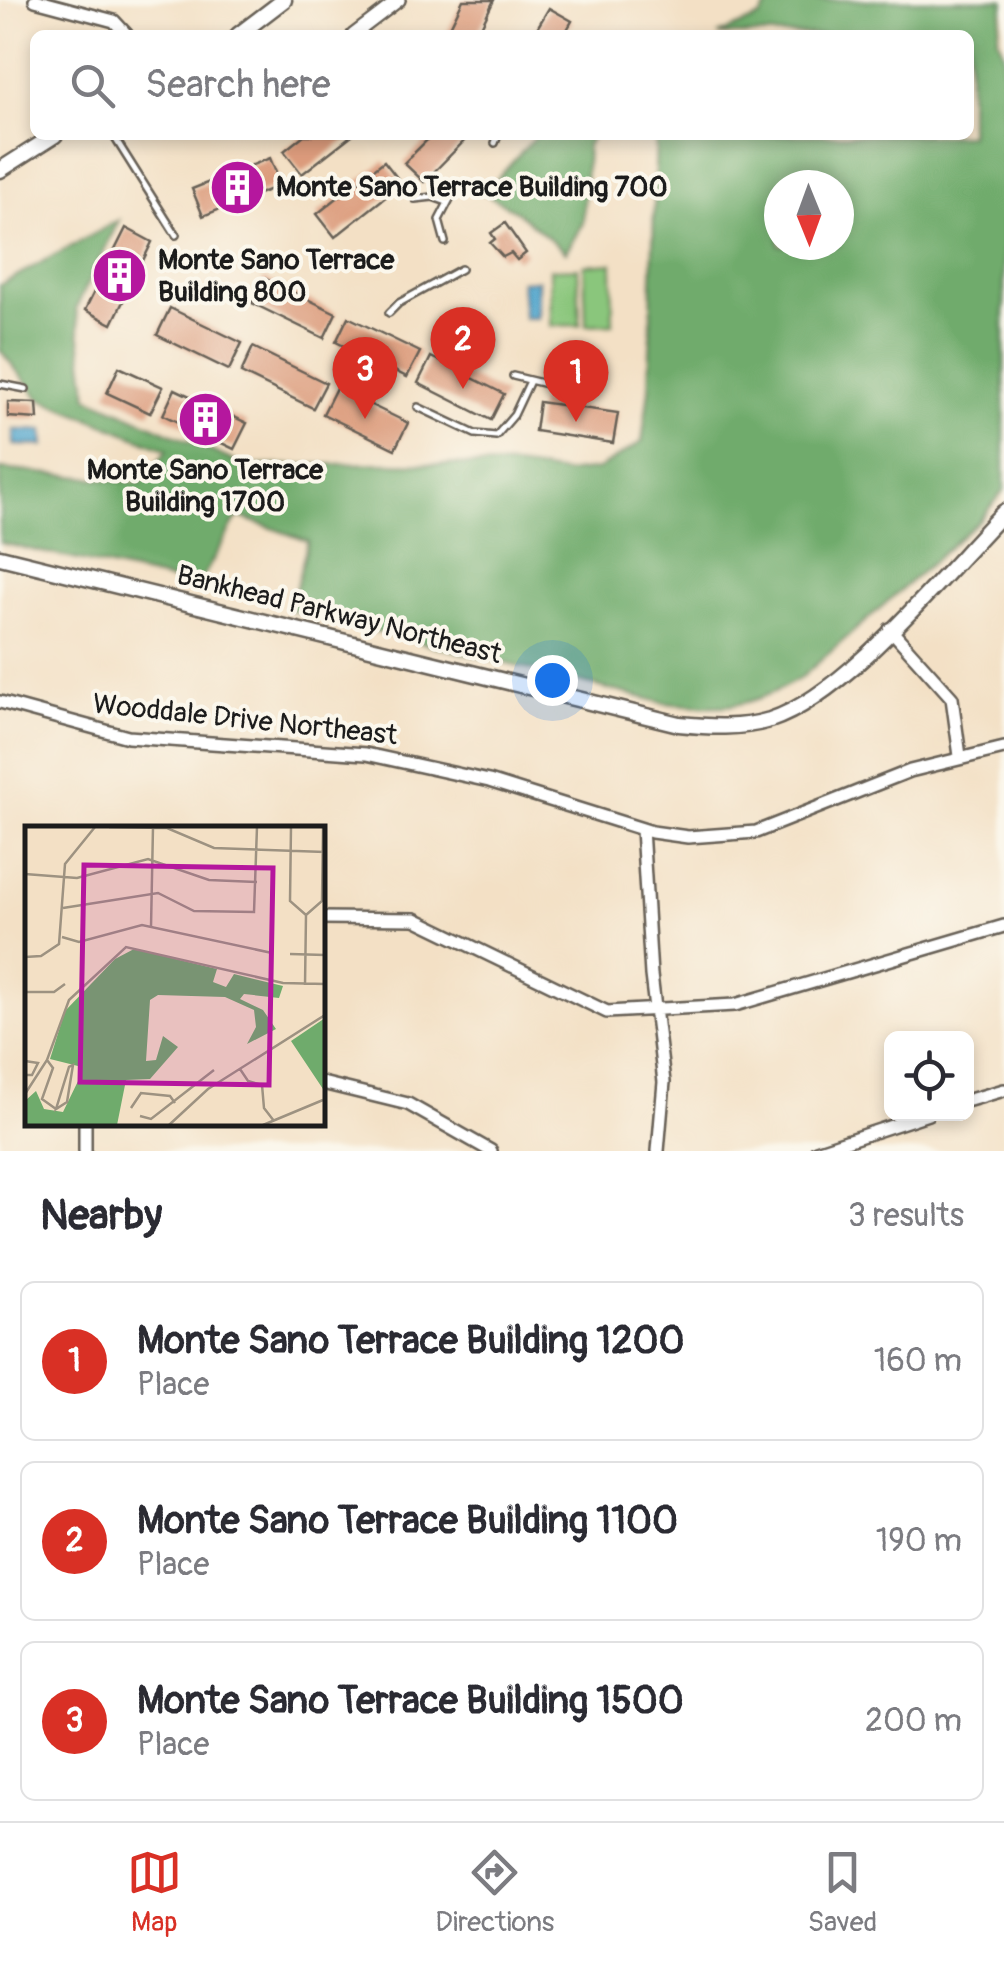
<!DOCTYPE html>
<style>
body{margin:0;font-family:Pangolin,sans-serif;background:#f7f7f7;color:#2b2b33}
.controls{position:absolute;right:30px;bottom:30px;display:grid;overflow:hidden;border-radius:15px;box-shadow:0 5px 15px #0003}
.controls button{width:90px;height:90px;display:grid;place-items:center;padding:0;border:0;border-bottom:2px solid #e1e1e2;background:#fff;color:#2b2b33;font:50px sans-serif}
.compass{position:absolute;left:764px;top:170px;width:90px;height:90px;border-radius:50%;background:#fff;box-shadow:0 5px 15px #0003;rotate:179deg}
.you{position:absolute;left:552px;top:680px;width:35px;height:35px;margin:-25px;border:8px solid #fff;border-radius:50%;background:#1a73e8;box-shadow:0 0 0 15px #1a73e833}
.badge{display:grid;place-items:center;width:65px;height:65px;border-radius:50%;background:#d93025;color:#fff;font-size:32px;font-weight:700}
.pin{position:absolute;translate:-50% -82px;filter:drop-shadow(0 2px 5px #0008)}
.pin::after{content:'';position:absolute;top:52px;width:35px;height:30px;background:inherit;clip-path:polygon(0 0,100% 0,50% 100%)}
.list{margin:0;padding:0;list-style:none}
h2{display:flex;justify-content:space-between;align-items:center;height:130px;margin:0;padding:0 40px;font-size:42px}
h2 small{font-size:32px;font-weight:400;color:#7c7c81}
.list li{display:grid;grid-template-columns:65px 1fr auto;gap:30px;align-items:center;box-sizing:border-box;height:160px;margin:0 20px 20px;padding:0 20px;border:2px solid #e1e1e2;border-radius:15px}
.list b{display:block;font-size:38px;white-space:nowrap}
.list p{margin:0;font-size:32px;white-space:nowrap;color:#7c7c81}
.list em{font-size:32px;font-style:normal;color:#7c7c81}
.icon{flex:none;width:55px;height:55px;fill:none;stroke:currentColor;stroke-width:2;stroke-linecap:round;stroke-linejoin:round}
.map{position:relative;flex:none;width:1004px;height:1151px;overflow:hidden}
.search{position:absolute;background:#fff;box-shadow:0 5px 15px #0003;left:30px;right:30px;top:30px;height:110px;display:flex;align-items:center;gap:25px;box-sizing:border-box;padding:0 35px;border-radius:15px;color:#7c7c81;font-size:38px}
.sheet{height:670px;background:#fff}
nav{display:flex;justify-content:space-around;align-items:center;box-sizing:border-box;height:140px;border-top:2px solid #e1e1e2;background:#fff;font-size:28px;color:#7c7c81}
nav a{display:grid;justify-items:center;gap:5px}
nav .on{color:#d93025}
.map>svg:first-child{display:block}
.green{fill:#8ac67c;stroke:#53714c;stroke-width:2.5}
.forest{fill:#6fab6c;stroke:#466444;stroke-width:2.5;fill-rule:evenodd}
.water{fill:#51a5cc;stroke:#366074;stroke-width:2.5}
.building{fill:#dc9b7b}
.lines{fill:none;stroke-linecap:round;stroke-linejoin:round}
.service-casing{stroke:#676157;stroke-width:10}
.minor-casing{stroke:#676157;stroke-width:16}
.tertiary-casing{stroke:#676157;stroke-width:19}
.service{stroke:#fff;stroke-width:5}
.minor{stroke:#fff;stroke-width:11}
.tertiary{stroke:#fff;stroke-width:14}
.labels{text-anchor:middle;dominant-baseline:central;stroke-width:8;stroke-linejoin:round;paint-order:stroke}
.poi-label{font-size:28px;font-weight:bold;fill:#1c1c1c;stroke:#fbf7ec;text-anchor:start}
.street-label{font-size:28px;fill:#1c1c1c;stroke:#fbf7ec}
.inset-road{fill:none;stroke:#9d9281;stroke-width:2.5}
.view{fill:#b5179e;fill-opacity:0.15;stroke:#b5179e;stroke-width:5}
.inset-edge{fill:none;stroke:#1c1c1c;stroke-width:5}
</style>
<div class="map">
<svg width="1004" height="1151" viewBox="0 0 1004 1151">
<rect width="100%" height="100%" fill="#fbf7ec"/>
<filter id="ink" filterUnits="userSpaceOnUse"><feTurbulence type="fractalNoise" baseFrequency=".01" numOctaves="2"/><feDisplacementMap in="SourceGraphic" scale="20" xChannelSelector="R" yChannelSelector="G"/><feConvolveMatrix kernelMatrix="1 2 1 2 8 2 1 2 1" color-interpolation-filters="sRGB"/></filter>
<filter id="wash" filterUnits="userSpaceOnUse"><feTurbulence type="fractalNoise" baseFrequency=".0048" numOctaves="4" result="noise"/><feDisplacementMap in="SourceGraphic" scale="40" xChannelSelector="R" yChannelSelector="G"/><feGaussianBlur stdDeviation="2.25" result="paint"/><feColorMatrix in="noise" values="0 0 0 0 0 0 0 0 0 0 0 0 0 0 0 0 0 1.4 0 .05"/><feComposite in="paint" operator="in"/></filter>
<g filter="url(#wash)">
<rect width="100%" height="100%" fill="#f3e0c5"/>
<path class="green" d="M612,263L613,324L586,325L584,265Z
M578,268L580,325L551,326L550,269Z"/>
<path class="forest" d="M772,0H1004L998,37L1004,56V490L980,520L801,678C746,710 725,709 664,703L290,610L308,541L238,516L198,586L0,543V469L142,483L167,450L39,398L0,350V285L119,220L76,308L88,397L245,466L388,463L514,466L565,473L598,469L642,442L649,389L656,135H969V35H718L760,17ZM839,185V245H779V185Z
M537,135H593L587,145L583,223L566,252L517,212L484,193Z"/>
<path class="water" d="M538,280V318H524L521,281Z
M14,430H43L44,446L14,445Z"/>
<g id="blocks">
<path class="building" d="M463,0H494L477,35H446Z
M549,8L572,21L564,35H533Z
M304,135H352L302,174L284,151Z
M432,135H470L424,182L404,163Z
M270,158L281,185L203,216L192,189Z
M384,161L402,184L335,237L317,214Z
M505,223L526,253L517,260L511,253L503,257L490,243L495,239L491,233Z
M126,228L152,242L112,324L85,310Z
M264,278L336,313L324,338L252,303Z
M170,308L242,343L229,370L157,335Z
M348,317L420,352L407,377L336,342Z
M253,347L326,383L313,408L241,373Z
M431,357L504,394L491,420L418,383Z
M119,367L163,387L150,413L107,393Z
M336,388L408,423L395,449L323,414Z
M175,389L247,423L234,449L163,415Z
M8,402L37,403L38,419L8,417Z
M539,402L618,413L613,443L535,431Z"/>
</g>
</g>
<g filter="url(#ink)">
<use href="#blocks" fill-opacity="0" stroke="#676157" stroke-width="2.5"/>
<g class="lines">
<defs>
<path id="service" d="M113,135L176,235
M495,143L498,135
M415,199L433,197L447,202
M445,242L439,220L451,197
M389,313L399,303L461,269
M513,376L550,385
M0,384L26,389
M418,407L475,434L496,436L514,415L529,383"/>
<path id="minor" d="M35,0L114,21L127,35
M353,35L399,0
M890,629L952,698L960,756
M0,702L128,737L366,754L489,781L652,832L688,837L756,832L910,771L1004,748
M642,829L651,975L664,1082L658,1151
M322,918L415,919L607,1012L735,1005L1004,926
M322,1083L408,1104L491,1151
M966,1101L1004,1090
M85,1124V1151
M816,1151L928,1114"/>
<path id="tertiary" d="M238,35L284,0
M0,170L55,135
M0,557L679,724C709,727 740,729 770,720C847,695 946,571 1004,512"/>
</defs>
<use href="#service" class="service-casing"/>
<use href="#minor" class="minor-casing"/>
<use href="#tertiary" class="tertiary-casing"/>
<use href="#service" class="service"/>
<use href="#minor" class="minor"/>
<use href="#tertiary" class="tertiary"/>
</g>
</g>
<defs>
<symbol id="building-disc" viewBox="-11 -11 22 22"><circle r="9.5" fill="#b5179e" stroke="#fbf7ec"/><path d="M-4-6H4V6H1V3H-1V6H-4ZM-2.5-4.3h1.7v1.8h-1.7ZM.8-4.3h1.7v1.8H.8ZM-2.5-1h1.7V.8h-1.7ZM.8-1h1.7V.8H.8Z" fill="#fff"/></symbol>
</defs>
<g fill-rule="evenodd">
<use href="#building-disc" x="206" y="156" width="63" height="63"/>
<use href="#building-disc" x="88" y="244" width="63" height="63"/>
<use href="#building-disc" x="174" y="388" width="63" height="63"/>
</g>
<g class="labels">
<g class="poi-label">
<text x="276" y="187">Monte Sano Terrace Building 700</text>
<text x="158" y="260">Monte Sano Terrace<tspan x="158" dy="32">Building 800</tspan></text>
<text x="205" y="470" text-anchor="middle">Monte Sano Terrace<tspan x="205" dy="32">Building 1700</tspan></text>
</g>
<g class="street-label">
<text transform="translate(339 615) rotate(14)">Bankhead Parkway Northeast</text>
<text transform="translate(245 720) rotate(6)">Wooddale Drive Northeast</text>
</g>
</g>
<g transform="translate(25 826)">
<rect width="300" height="300" fill="#f3e0c5"/>
<path d="M109,123L192,143L188,156L201,161L209,148L258,160L254,172L219,168L215,173L238,184L251,203L222,218L231,201L229,184L200,171L133,169L125,174L121,235L131,234L138,210L153,221L125,253L101,254L92,299H2L1,274L11,265L19,283L38,286L56,249L53,240L25,233L40,185L90,133ZM300,192V266L266,215Z" fill="#6fab6c"/>
<path class="inset-road" d="M84,1L142,2L189,22L300,26M266,1L265,75L281,89M0,48L52,52L123,33L184,54L232,56M38,82L133,67L169,85L229,86L232,1M281,89L297,75L298,1M126,101L128,1M37,111L54,116L117,99L247,127M265,128L300,129M0,131L16,130L34,118L40,38L70,1M280,159L281,89M0,166H29L40,158M22,234L28,242L17,273L31,283M0,235L13,237L7,249H0M48,239L42,276L31,283L44,241ZM215,243L223,255L237,259L239,282L249,295M0,268L22,234L44,174L101,121L258,157L300,158M106,282L116,267L145,270L150,277M115,290L126,293L189,244M144,299L183,263L300,189M238,299L298,274"/>
<path class="view" d="M59,39L248,42L244,259L55,256Z"/>
<rect width="300" height="300" class="inset-edge"/>
</g>
</svg>
<div class="controls">
<button><svg class="icon" aria-label="locate" viewBox="0 0 24 24"><circle cx="12" cy="12" r="6"/><path d="M12 2v4M12 18v4M2 12h4M18 12h4"/></svg></button>
</div>
<svg class="compass" viewBox="-18 -18 36 36"><path d="M0-13l5 13h-10z" fill="#e53935"/><path d="M0 13l5-13h-10z" fill="#7c7c81"/></svg>
<div class="you"></div>
<div class="pin badge" style="left:576px;top:422px">1</div>
<div class="pin badge" style="left:463px;top:389px">2</div>
<div class="pin badge" style="left:365px;top:419px">3</div>
<div class="search"><svg class="icon" aria-label="search" viewBox="0 0 24 24"><circle cx="10" cy="10" r="6"/><path d="M15 15l6 6"/></svg>Search here</div>
</div>
<section class="sheet">
<h2>Nearby<small>3 results</small></h2>
<ul class="list">
<li><span class="badge">1</span><div><b>Monte Sano Terrace Building 1200</b><p>Place</p></div><em>160 m</em></li>
<li><span class="badge">2</span><div><b>Monte Sano Terrace Building 1100</b><p>Place</p></div><em>190 m</em></li>
<li><span class="badge">3</span><div><b>Monte Sano Terrace Building 1500</b><p>Place</p></div><em>200 m</em></li>
</ul>
</section>
<nav>
<a class="on"><svg class="icon" aria-label="map" viewBox="0 0 24 24"><path d="M3 6l6-2 6 2 6-2v14l-6 2-6-2-6 2zM9 4v14M15 6v14"/></svg>Map</a>
<a><svg class="icon" aria-label="directions" viewBox="0 0 24 24"><path d="M12 3l9 9-9 9-9-9zM9 14v-3h6M13 9l2 2-2 2"/></svg>Directions</a>
<a><svg class="icon" aria-label="saved" viewBox="0 0 24 24"><path d="M7 4h10v16l-5-4-5 4z"/></svg>Saved</a>
</nav>
